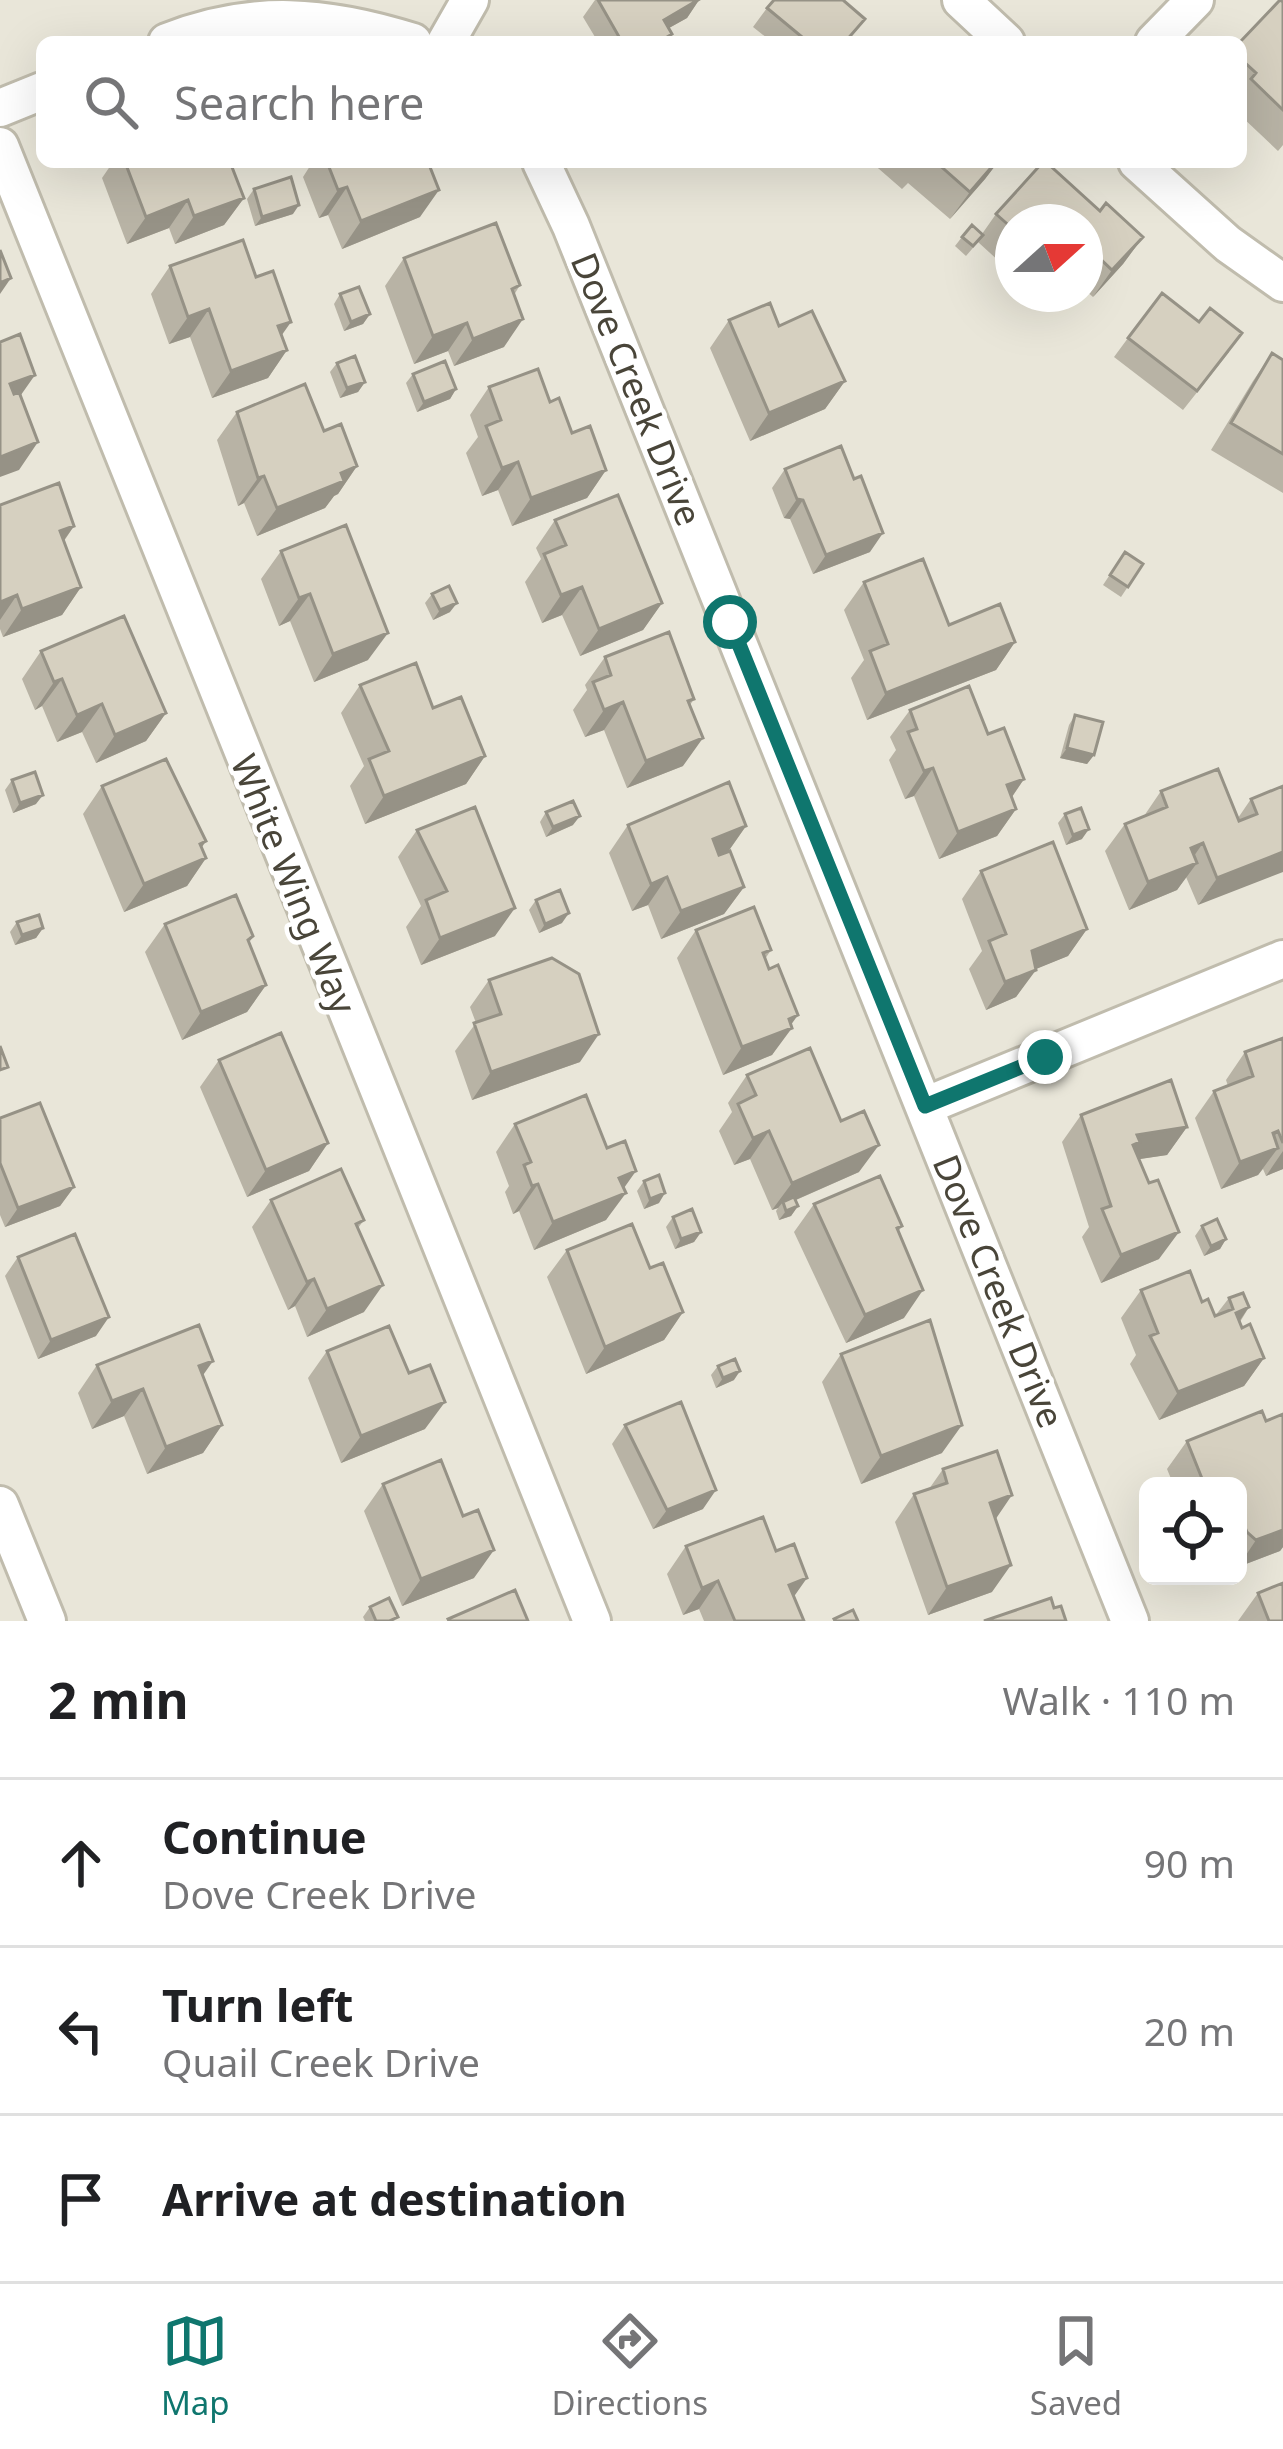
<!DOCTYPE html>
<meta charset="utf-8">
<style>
body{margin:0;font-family:"Noto Sans",sans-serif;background:#f6f6f6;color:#202124}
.controls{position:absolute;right:36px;bottom:36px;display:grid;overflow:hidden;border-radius:18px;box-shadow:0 12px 48px #0002}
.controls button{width:108px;height:108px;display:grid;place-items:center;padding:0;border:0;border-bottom:3px solid #e0e0e0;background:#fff;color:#202124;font:60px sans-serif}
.compass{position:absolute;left:995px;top:204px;width:108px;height:108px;border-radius:50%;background:#fff;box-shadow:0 12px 48px #0002;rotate:69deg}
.stop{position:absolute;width:36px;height:36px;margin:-27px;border:9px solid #0f766e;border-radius:50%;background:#fff}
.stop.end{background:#0f766e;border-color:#fff;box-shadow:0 3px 12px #0008}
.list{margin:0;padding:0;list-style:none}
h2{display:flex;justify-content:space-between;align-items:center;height:156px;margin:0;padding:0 48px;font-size:51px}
h2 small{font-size:39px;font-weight:400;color:#757577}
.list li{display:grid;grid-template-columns:78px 1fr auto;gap:36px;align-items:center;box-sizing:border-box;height:168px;padding:0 48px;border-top:3px solid #e0e0e0}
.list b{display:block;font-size:45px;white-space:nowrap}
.list p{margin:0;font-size:39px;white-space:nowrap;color:#757577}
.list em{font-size:39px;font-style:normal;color:#757577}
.icon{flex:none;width:66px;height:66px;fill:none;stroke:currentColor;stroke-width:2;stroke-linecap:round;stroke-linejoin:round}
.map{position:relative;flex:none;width:1283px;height:1621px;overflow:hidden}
.search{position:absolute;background:#fff;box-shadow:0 12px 48px #0002;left:36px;right:36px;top:36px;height:132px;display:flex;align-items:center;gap:30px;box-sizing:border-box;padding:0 42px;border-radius:18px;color:#757577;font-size:45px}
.sheet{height:660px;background:#fff}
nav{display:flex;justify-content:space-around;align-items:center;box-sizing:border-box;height:168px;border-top:3px solid #e0e0e0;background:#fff;font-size:33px;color:#757577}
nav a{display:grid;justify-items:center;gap:6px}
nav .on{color:#0f766e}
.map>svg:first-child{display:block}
.residential{fill:#e9e6d9;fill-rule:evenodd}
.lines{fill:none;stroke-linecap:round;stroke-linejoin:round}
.street-casing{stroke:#c0bcad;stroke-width:42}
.street{stroke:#fff;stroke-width:36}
.wall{fill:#b8b3a5}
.shaded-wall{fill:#969286}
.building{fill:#d6d0c0;stroke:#969286;stroke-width:3}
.route{stroke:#0f766e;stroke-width:15}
.labels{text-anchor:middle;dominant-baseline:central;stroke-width:9;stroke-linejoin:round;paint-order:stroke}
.street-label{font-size:36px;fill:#494539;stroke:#fff}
</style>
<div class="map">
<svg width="1283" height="1621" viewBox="0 0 1283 1621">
<rect width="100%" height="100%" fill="#f5f3eb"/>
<path class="residential" d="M0,0H1283V1621H0ZM42,42H1241V162H42ZM1013,222H1085V294H1013ZM1148,1486H1238V1576H1148Z"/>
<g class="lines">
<defs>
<path id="street" d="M961,0L1006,42
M167,42C252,8 327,15 413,42
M446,42L470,0
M1154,42L1195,0
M0,108L42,91
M0,146L592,1621
M541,162L571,226L1130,1621
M1137,162L1228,244L1283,283
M925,1106L1283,959
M0,1505L47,1621"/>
</defs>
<use href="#street" class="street-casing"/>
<use href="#street" class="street"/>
</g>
<path class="wall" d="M595,0H699L687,18L669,28L667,42H598L583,17Z
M1283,2V145L1278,151L1241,116V42Z
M767,8L848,42H772L753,27Z
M113,162H125L244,198L224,225L175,244L169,228L127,244L102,178Z
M308,162H428L420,217L342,249L328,215L319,218L303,177L310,166Z
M871,162H998L985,179L950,219L908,183L902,189Z
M254,189L293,214L255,226L247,199Z
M1100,211L1143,237L1123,264L1093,297L1085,290V222H1013V274L978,242L966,256L955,246L962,237L982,234L996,214Z
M404,258L520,285L514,295L504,347L454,366L448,351L414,364L385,286Z
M170,266L256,277L287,350L268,378L212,398L190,337L169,344L151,294Z
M340,294L370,314L363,324L344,331L334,304Z
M1034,294H1056L1046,305Z
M729,320L779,326L845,381L825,409L750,441L710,348Z
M1199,322L1229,352L1183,410L1114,357L1128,338Z
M1272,353L1283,360V493L1211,450L1253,381Z
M337,363L365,382L358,392L340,398L330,372Z
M413,374L456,389L450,399L417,412L406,383Z
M489,387L550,402L572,433L606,470L587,498L512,526L498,490L482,496L466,453L478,437L470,415Z
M237,412L324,431L357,466L338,494L334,496L325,508L257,536L244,503L238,506L217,440Z
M785,469L870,552L813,574L790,519L784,518L772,488Z
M0,505L74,526L64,541L81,587L62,615L3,637L0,629Z
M555,520L662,603L643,630L580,656L562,615L542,623L525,582L541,559L536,548Z
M281,551L368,660L314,682L290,621L279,626L261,579Z
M1125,552L1143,564L1121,597L1103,585Z
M864,582L949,625L1015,642L996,670L867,720L851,678L864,660L844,610Z
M432,594L450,612L433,620L425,603Z
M41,651L166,713L146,741L96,763L82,732L57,742L42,706L35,710L22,679Z
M605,657L694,699L690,705L683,766L627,788L604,730L585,737L573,710L587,690L585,685Z
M360,685L433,708L485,756L466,784L365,824L350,786L364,766L341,713Z
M910,710L988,734L1024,779L1012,797L1016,809L997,836L939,859L914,796L905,799L889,760L896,750L890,737Z
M1075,715L1094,755L1087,764L1060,758L1069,725Z
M12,780L36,804L13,813L5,790Z
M102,786L202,848L206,858L187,886L124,912L83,814Z
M1283,786L1198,905L1186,877L1177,890L1129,910L1105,851L1125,824L1144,816L1161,791L1238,818L1251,799Z
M546,812L573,825L546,837L540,822Z
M1065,814L1082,839L1066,845L1058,823Z
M628,825L746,826L728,852L744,887L724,914L661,939L648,905L632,911L609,853Z
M417,830L495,936L421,965L406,927L421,906L398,857Z
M981,871L1087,929L1068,956L1035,969L1016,997L986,1010L969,969L982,951L962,899Z
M536,900L562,923L539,933L529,910Z
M17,922L43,928L36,938L15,945L10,932Z
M165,924L253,936L249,943L266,985L247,1012L182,1040L145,952Z
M696,930L771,950L765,959L791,1025L772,1055L723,1075L677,958Z
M489,980L580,1062L472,1100L455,1051L476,1023L470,1007Z
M1283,1038V1169L1266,1176L1263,1169L1258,1175L1221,1189L1195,1118L1214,1091L1228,1086L1226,1080L1245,1052Z
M219,1060L328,1143L309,1171L247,1197L200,1087Z
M747,1075L859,1172L796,1200L798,1206L791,1216L779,1220L776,1211L778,1208L772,1210L750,1159L734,1165L719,1131L732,1112L728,1103Z
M1081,1115L1187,1127L1167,1155L1139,1159L1159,1259L1101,1283L1082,1237L1089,1227L1062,1142Z
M0,1118L74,1187L60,1206L5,1227L0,1215Z
M515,1124L624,1189L606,1220L534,1250L519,1211L513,1214L505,1192L509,1186L496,1152Z
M644,1181L659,1203L644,1209L637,1191Z
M271,1200L364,1220L358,1228L364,1312L307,1337L295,1306L288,1310L252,1227Z
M814,1204L902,1226L898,1232L904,1318L846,1343L794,1232Z
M673,1217L701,1232L694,1242L675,1249L666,1227Z
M1202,1226L1226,1239L1220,1249L1204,1256L1195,1236Z
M567,1250L650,1268L683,1312L664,1340L586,1374L547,1277Z
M18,1257L96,1336L38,1359L5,1276Z
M1141,1290L1202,1302L1215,1316L1229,1298L1249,1307L1240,1322L1264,1358L1244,1386L1159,1420L1130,1364L1136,1355L1121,1318Z
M327,1351L425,1429L341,1463L308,1378Z
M841,1354L942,1453L861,1484L822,1382Z
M97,1365L203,1376L222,1425L203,1453L147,1474L124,1416L92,1429L78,1393Z
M718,1366L734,1380L716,1388L711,1375Z
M1283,1414V1547L1280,1551L1238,1567V1486H1174L1167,1469L1187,1441L1266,1421Z
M625,1425L703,1509L653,1529L612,1444Z
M943,1469L995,1519L992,1592L928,1615L895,1522L914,1494L929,1489Z
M383,1484L474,1578L402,1606L364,1511Z
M686,1546L794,1596L804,1621H704L699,1609L683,1615L667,1574Z
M1258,1593L1283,1621H1238Z
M370,1607L395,1621H365L363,1617Z"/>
<path class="shaded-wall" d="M699,0L687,18L651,38L664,20Z
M996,162H998L985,179L950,219L970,192Z
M347,187L328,215L319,218L338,190Z
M439,190L420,217L342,249L361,221Z
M244,198L224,225L175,244L194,216Z
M188,200L169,228L127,244L146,217Z
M299,205L293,214L255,226L262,217Z
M1143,237L1123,264L1093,297L1112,270Z
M11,278L0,294V283Z
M209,309L190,337L169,344L188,317Z
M370,314L363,324L344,331L351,322Z
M523,319L504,347L454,366L473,339Z
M291,322L272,349L278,326Z
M467,323L448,351L414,364L433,336Z
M287,350L268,378L212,398L231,371Z
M35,375L16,402L10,384Z
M845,381L825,409L750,441L769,413Z
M365,382L358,392L340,398L347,388Z
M456,389L450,399L417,412L424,402Z
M38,442L19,470L0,477V457Z
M518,462L498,490L482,496L502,468Z
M357,466L338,494L334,496L325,508L257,536L277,508L341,473Z
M606,470L587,498L512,526L531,498Z
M264,476L244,503L238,506L258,478Z
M797,499L803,500L790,519L784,518Z
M74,526L55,553L60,531Z
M883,533L870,552L813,574L826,555Z
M81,587L62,615L3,637L22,609Z
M582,587L562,615L542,623L561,595Z
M310,594L290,621L279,626L299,598Z
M17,595L0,620V602Z
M457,603L450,612L433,620L440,610Z
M662,603L643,630L580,656L599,629Z
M388,633L368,660L314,682L333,654Z
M1015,642L996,670L867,720L886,693Z
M62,679L42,706L35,710L54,682Z
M623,702L604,730L585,737L604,710Z
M102,704L82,732L57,742L77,715Z
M166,713L146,741L96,763L115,735Z
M703,738L683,766L627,788L646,761Z
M1067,748L1094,755L1087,764L1060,758Z
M485,756L466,784L365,824L384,796Z
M933,768L914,796L905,799L924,771Z
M1024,779L1005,807L1007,785Z
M43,795L36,804L13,813L20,803Z
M1016,809L997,836L939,859L958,832Z
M580,816L573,825L546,837L553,827Z
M746,826L727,853L693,866L713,839Z
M1089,829L1082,839L1066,845L1073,835Z
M206,841L190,865L206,858L187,886L124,912L144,884Z
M1203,843L1187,866L1197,863L1177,890L1129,910L1148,882L1191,848Z
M1283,852V872L1198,905L1217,878Z
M667,877L648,905L632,911L651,884Z
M744,887L724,914L661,939L681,911Z
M515,908L495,936L421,965L440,938Z
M569,913L562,923L539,933L545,924Z
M43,928L36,938L15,945L22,935Z
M1087,929L1068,956L1012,979L1032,951Z
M1036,970L1016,997L986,1010L1005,982Z
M266,985L247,1012L182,1040L201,1012Z
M798,1015L788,1029L792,1028L772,1055L723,1075L742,1047Z
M599,1034L580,1062L472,1100L491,1072Z
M1187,1127L1167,1155L1127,1161L1137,1135Z
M769,1131L750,1159L734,1165L753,1138Z
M1278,1131L1263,1153L1278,1148L1258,1175L1221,1189L1240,1162L1273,1133Z
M328,1143L309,1171L247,1197L266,1170Z
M879,1145L859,1172L784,1205L783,1202L778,1208L772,1210L792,1183Z
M1283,1151V1169L1266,1176Z
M636,1171L619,1195L626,1193L606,1220L534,1250L553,1222L619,1178Z
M538,1184L519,1211L513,1214L532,1186Z
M74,1187L60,1206L5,1227L18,1208Z
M665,1193L659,1203L644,1209L650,1199Z
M798,1206L791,1216L779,1220L786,1211Z
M701,1232L694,1242L675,1249L681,1239Z
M1179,1232L1159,1259L1101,1283L1121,1255Z
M1226,1239L1220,1249L1204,1256L1211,1246Z
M314,1279L295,1306L288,1310L307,1282Z
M383,1285L364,1312L307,1337L327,1309Z
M923,1290L904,1318L846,1343L865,1315Z
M1249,1307L1230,1335L1236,1313Z
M683,1312L664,1340L586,1374L605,1347Z
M109,1317L96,1336L38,1359L51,1340Z
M1264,1358L1244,1386L1159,1420L1178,1392Z
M213,1361L194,1388L199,1366Z
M740,1371L734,1380L716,1388L723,1378Z
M143,1389L124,1416L92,1429L112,1401Z
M445,1402L425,1429L341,1463L361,1436Z
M222,1425L203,1453L147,1474L166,1447Z
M962,1425L942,1453L861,1484L881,1456Z
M716,1490L703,1509L653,1529L667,1510Z
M1012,1495L993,1523L990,1503Z
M1283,1530V1547L1280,1551L1238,1567L1256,1540Z
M494,1550L474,1578L402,1606L421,1579Z
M1011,1565L992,1592L928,1615L947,1587Z
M807,1578L788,1605L789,1585Z
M718,1581L699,1609L683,1615L702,1588Z"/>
<path class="building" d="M598,0H698L664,20L672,34L659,42H622Z
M774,0H843L865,19L845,42H808L767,8Z
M1280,0L1283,2V110L1251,79L1256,73L1241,59L1240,42Z
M125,162H230L244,198L194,216L188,200L146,217Z
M327,162H428L439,190L361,221L347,187L338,190Z
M936,162H996L970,192Z
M1043,162H1046L1100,211L1106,203L1143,237L1112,270L1091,250L1085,256V222H1013V229L996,214Z
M291,177L299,205L262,217L254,189Z
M496,223L520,285L512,289L523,319L473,339L467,323L433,336L404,258Z
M972,225L983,235L973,246L962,237Z
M243,240L256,277L273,271L291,322L278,326L287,350L231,371L209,309L188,317L170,266Z
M0,250L11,278L0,283Z
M359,287L370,314L351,322L340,294Z
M1162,293L1199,322L1210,308L1242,333L1197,391L1128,338Z
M770,303L779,326L812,311L845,381L769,413L729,320Z
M20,334L35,375L10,384L14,394L19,392L38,442L0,457V342Z
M1272,353L1283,360V454L1231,423Z
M355,356L365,382L347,388L337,363Z
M445,361L456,389L424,402L413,374Z
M538,369L550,402L559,398L572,433L590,426L606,470L531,498L518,462L502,468L486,426L501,420L489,387Z
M305,384L324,431L341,424L357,466L341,473L344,481L277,508L264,476L258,478L237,412Z
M841,446L854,479L861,476L883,533L826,555L803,500L797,499L785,469Z
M59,483L74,526L60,531L81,587L22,609L17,595L0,602V505Z
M618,495L662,603L599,629L582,587L561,595L544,554L566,545L555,520Z
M346,525L388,633L333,654L310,594L299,598L281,551Z
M1125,552L1143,564L1128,587L1110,575Z
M923,559L949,625L1000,604L1015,642L886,693L870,651L888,644L864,582Z
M449,586L457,603L440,610L432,594Z
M124,616L166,713L115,735L102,704L77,715L62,679L54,682L41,651Z
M669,632L694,699L688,701L703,738L646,761L623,702L604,710L593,682L611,675L605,657Z
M416,663L433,708L461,697L485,756L384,796L369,759L389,751L360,685Z
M969,686L988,734L1004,728L1024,779L1007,785L1016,809L958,832L933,768L924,771L908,732L917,729L910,710Z
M1075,715L1103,722L1094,755L1067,748Z
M166,759L206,841L200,844L206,858L144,884L102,786Z
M1218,769L1239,821L1257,814L1251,799L1283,786V852L1217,878L1203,843L1191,848L1197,863L1148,882L1125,824L1167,807L1161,791Z
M35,772L43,795L20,803L12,780Z
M729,782L746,826L713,839L719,855L730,851L744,887L681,911L667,877L651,884L628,825Z
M573,801L580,816L553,827L546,812Z
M475,807L515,908L440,938L426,900L447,891L417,830Z
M1081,808L1089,829L1073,835L1065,814Z
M1053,842L1087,929L1032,951L1036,970L1005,982L989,941L1006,934L981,871Z
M560,890L569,913L545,924L536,900Z
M236,895L253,936L248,940L266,985L201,1012L165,924Z
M754,907L771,950L763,953L769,969L778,965L798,1015L789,1019L792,1028L742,1047L696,930Z
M39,915L43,928L22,935L17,922Z
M552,958L579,974L599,1034L491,1072L474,1023L501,1014L489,980Z
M281,1033L328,1143L266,1170L219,1060Z
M1283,1038V1143L1278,1131L1273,1133L1278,1148L1240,1162L1214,1091L1253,1076L1245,1052Z
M0,1046L8,1067L0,1070Z
M810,1048L841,1121L864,1111L879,1145L792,1183L769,1131L753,1138L738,1104L756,1095L747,1075Z
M1171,1080L1187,1127L1137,1135L1140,1142L1133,1145L1149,1183L1158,1180L1179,1232L1121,1255L1102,1209L1111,1206L1081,1115Z
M586,1095L607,1148L625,1141L636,1171L619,1178L626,1193L553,1222L538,1184L532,1186L524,1165L531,1162L515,1124Z
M40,1103L74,1187L18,1208L0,1163V1118Z
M341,1169L364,1220L356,1224L383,1285L327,1309L314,1279L307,1282L271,1200Z
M659,1175L665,1193L650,1199L644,1181Z
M880,1176L902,1226L897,1228L923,1290L865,1315L814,1204Z
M794,1197L798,1206L786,1211L783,1202Z
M692,1209L701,1232L681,1239L673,1217Z
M1217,1219L1226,1239L1211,1246L1202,1226Z
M632,1224L650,1268L663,1263L683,1312L605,1347L567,1250Z
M75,1234L109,1317L51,1340L18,1257Z
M1190,1271L1202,1302L1208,1299L1215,1316L1233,1309L1229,1298L1243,1293L1249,1307L1236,1313L1242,1328L1250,1324L1264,1358L1178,1392L1150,1336L1158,1333L1141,1290Z
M930,1320L962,1425L881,1456L841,1354Z
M199,1325L213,1361L199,1366L222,1425L166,1447L143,1389L112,1401L97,1365Z
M389,1326L409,1373L430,1365L445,1402L361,1436L327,1351Z
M735,1359L740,1371L723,1378L718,1366Z
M681,1402L716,1490L667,1510L625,1425Z
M1262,1411L1266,1421L1283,1414V1530L1256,1540L1247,1532L1238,1511V1486H1205L1187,1441Z
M997,1451L1012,1495L990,1503L1011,1565L947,1587L914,1494L947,1483L943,1469Z
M441,1460L463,1516L478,1510L494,1550L421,1579L383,1484Z
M763,1517L776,1551L794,1544L807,1578L789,1585L804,1621H735L718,1581L702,1588L686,1546Z
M1283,1583V1621H1269L1258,1593Z
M515,1590L528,1621H449L448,1619Z
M389,1598L398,1617L389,1621H376L370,1607Z
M1051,1598L1054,1608L1061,1606L1066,1621H984Z
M853,1610L858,1621H835L834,1619Z"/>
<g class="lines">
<path class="route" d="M730,622L925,1106L1045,1057"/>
</g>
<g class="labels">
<g class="street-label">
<text transform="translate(637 389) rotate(68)">Dove Creek Drive</text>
<text transform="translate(294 884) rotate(68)">White Wing Way</text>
<text transform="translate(999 1291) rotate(68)">Dove Creek Drive</text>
</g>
</g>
</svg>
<div class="controls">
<button><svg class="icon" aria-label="locate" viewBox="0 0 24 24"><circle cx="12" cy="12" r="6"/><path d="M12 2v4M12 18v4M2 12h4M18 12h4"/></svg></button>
</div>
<svg class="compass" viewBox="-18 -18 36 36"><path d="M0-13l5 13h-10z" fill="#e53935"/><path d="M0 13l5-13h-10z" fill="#757577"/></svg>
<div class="stop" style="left:730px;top:622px"></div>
<div class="stop end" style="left:1045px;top:1057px"></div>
<div class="search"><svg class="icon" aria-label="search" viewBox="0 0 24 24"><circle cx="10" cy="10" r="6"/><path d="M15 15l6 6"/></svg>Search here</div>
</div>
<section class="sheet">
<h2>2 min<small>Walk · 110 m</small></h2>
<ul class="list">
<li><svg class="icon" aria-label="ahead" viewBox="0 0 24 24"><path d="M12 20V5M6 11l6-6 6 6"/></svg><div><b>Continue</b><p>Dove Creek Drive</p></div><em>90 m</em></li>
<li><svg class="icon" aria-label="left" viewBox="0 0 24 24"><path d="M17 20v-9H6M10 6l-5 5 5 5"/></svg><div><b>Turn left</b><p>Quail Creek Drive</p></div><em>20 m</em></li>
<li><svg class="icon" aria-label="arrive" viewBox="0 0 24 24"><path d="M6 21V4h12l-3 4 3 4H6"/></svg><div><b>Arrive at destination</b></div></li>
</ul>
</section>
<nav>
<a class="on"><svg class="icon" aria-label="map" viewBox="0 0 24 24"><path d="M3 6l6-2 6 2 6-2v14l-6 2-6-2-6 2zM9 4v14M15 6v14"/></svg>Map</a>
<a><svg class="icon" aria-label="directions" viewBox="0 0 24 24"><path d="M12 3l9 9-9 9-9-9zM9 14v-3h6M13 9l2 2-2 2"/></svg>Directions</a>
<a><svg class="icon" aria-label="saved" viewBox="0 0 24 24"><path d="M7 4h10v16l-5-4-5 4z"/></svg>Saved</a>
</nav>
